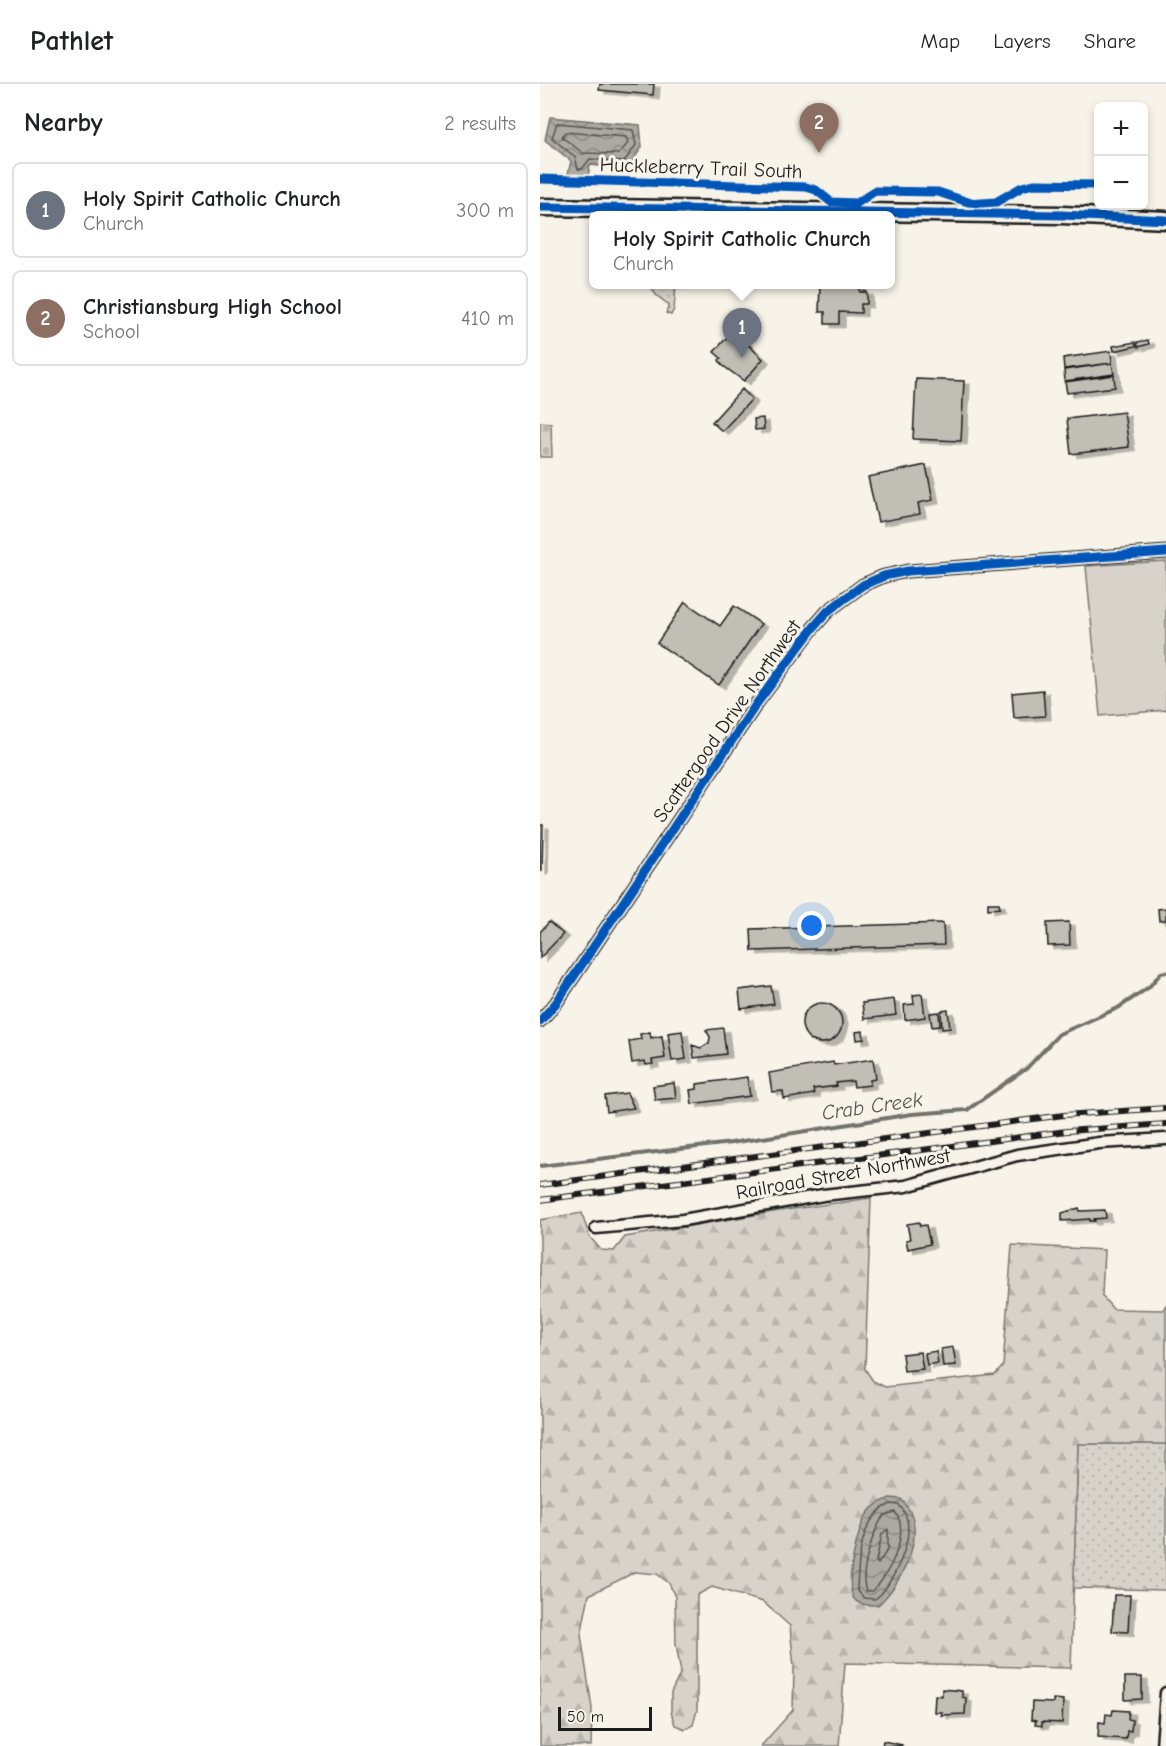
<!DOCTYPE html>
<meta charset="utf-8">
<style>
body{margin:0;font-family:"Comic Neue",sans-serif;background:#f2f2f2;color:#202124}
.controls{position:absolute;right:18px;top:18px;display:grid;overflow:hidden;border-radius:9px;box-shadow:0 3px 9px #0003}
.controls button{width:54px;height:54px;display:grid;place-items:center;padding:0;border:0;border-bottom:2px solid #e0e0e0;background:#fff;color:#202124;font:30px sans-serif}
.scale{position:absolute;left:18px;bottom:15px;width:94px;box-sizing:border-box;padding-left:6px;border:3px solid #1c1c1c;border-top:0;font-size:16px;line-height:21px;white-space:nowrap;color:#1c1c1c;-webkit-text-stroke:4px #f7f3e8;paint-order:stroke}
.you{position:absolute;left:272px;top:842px;width:21px;height:21px;margin:-15px;border:4px solid #fff;border-radius:50%;background:#1a73e8;box-shadow:0 0 0 9px #1a73e833}
.badge{display:grid;place-items:center;width:39px;height:39px;border-radius:50%;background:#1f6fb2;color:#fff;font-size:20px;font-weight:700}
.pin{position:absolute;translate:-50% -50px;filter:drop-shadow(0 2px 3px #0008)}
.pin::after{content:'';position:absolute;top:32px;width:21px;height:18px;background:inherit;clip-path:polygon(0 0,100% 0,50% 100%)}
.popup{position:absolute;left:49px;top:127px;width:306px;height:78px;box-sizing:border-box;display:grid;place-content:center;border-radius:9px;background:#fff;filter:drop-shadow(0 2px 4px #0005);font-size:20px;white-space:nowrap;color:#757577}
.popup b{font-size:22px;color:#202124}
.popup::after{content:'';position:absolute;left:50%;top:100%;margin-left:-12px;border:12px solid transparent;border-top-color:#fff}
.list{margin:0;padding:0;list-style:none}
h2{display:flex;justify-content:space-between;align-items:center;height:78px;margin:0;padding:0 24px;font-size:26px}
h2 small{font-size:20px;font-weight:400;color:#757577}
.list li{display:grid;grid-template-columns:39px 1fr auto;gap:18px;align-items:center;box-sizing:border-box;height:96px;margin:0 12px 12px;padding:0 12px;border:2px solid #e0e0e0;border-radius:9px}
.list b{display:block;font-size:22px;white-space:nowrap}
.list p{margin:0;font-size:20px;white-space:nowrap;color:#757577}
.list em{font-size:20px;font-style:normal;color:#757577}
.map{position:relative;flex:none;width:626px;height:1662px;overflow:hidden}
header{display:flex;align-items:center;gap:36px;box-sizing:border-box;height:84px;padding:0 30px;background:#fff;border-bottom:2px solid #e0e0e0}
header strong{font-size:28px}
nav{display:flex;gap:33px;margin-inline-start:auto;font-size:21px}
main{display:flex}
aside{flex:1;background:#fff}
.map>svg:first-child{display:block}
.grass{fill:url(#grass-dots);stroke:#7a7874;stroke-width:1.5}
.forest{fill:url(#forest-firs);stroke:#7a7874;stroke-width:1.5}
.cemetery{fill:url(#cemetery-stones);stroke:#7a7874;stroke-width:1.5}
.park{fill:#d7d3cb;stroke:#7a7874;stroke-width:1.5}
.water{fill:url(#water-waves);stroke:#72716c;stroke-width:1.5}
.lines{fill:none;stroke-linecap:round;stroke-linejoin:round}
.shore{stroke:#565452;stroke-width:1.5}
.stream{stroke:#72716c;stroke-width:4}
.building{fill:#c0beb5;stroke:#1c1c1c;stroke-width:1.5;filter:url(#shadow)}
.street-casing{stroke:#1c1c1c;stroke-width:15}
.secondary-casing{stroke:#1c1c1c;stroke-width:21}
.street{stroke:#f7f3e8;stroke-width:10}
.secondary{stroke:#f7f3e8;stroke-width:16}
.rail-casing{stroke:#1c1c1c;stroke-width:6}
.rail{stroke:#f7f3e8;stroke-width:4;stroke-dasharray:11;stroke-linecap:butt}
.cycleway-casing{stroke:#f7f3e8;stroke-width:13}
.cycleway{stroke:#0057b8;stroke-width:9}
.labels{text-anchor:middle;dominant-baseline:central;stroke-width:6;stroke-linejoin:round;paint-order:stroke}
.street-label{font-size:20px;fill:#1c1c1c;stroke:#f7f3e8}
.water-label{font-size:21px;font-style:italic;fill:#565452;stroke:#f7f3e8}
</style>
<header>
<strong>Pathlet</strong>
<nav><a>Map</a><a>Layers</a><a>Share</a></nav>
</header>
<main>
<aside>
<h2>Nearby<small>2 results</small></h2>
<ul class="list">
<li><span class="badge" style="background:#6b7280">1</span><div><b>Holy Spirit Catholic Church</b><p>Church</p></div><em>300 m</em></li>
<li><span class="badge" style="background:#8d6e63">2</span><div><b>Christiansburg High School</b><p>School</p></div><em>410 m</em></li>
</ul>
</aside>
<div class="map">
<svg width="626" height="1662" viewBox="0 0 626 1662">
<defs>
<pattern id="grass-dots" width="8" height="8" patternUnits="userSpaceOnUse" patternTransform="scale(1.5)"><rect width="8" height="8" fill="#d7d3cb"/><path d="M2 2h.1M6 6h.1" fill="none" stroke="#b8b5ae" stroke-width="1.8" stroke-linecap="round"/></pattern>
<pattern id="forest-firs" width="22" height="20" patternUnits="userSpaceOnUse" patternTransform="scale(1.5)"><rect width="22" height="20" fill="#d7d3cb"/><path d="M5 1l3.5 6h-7zM16 11l3.5 6h-7z" fill="#b8b5ae"/></pattern>
<pattern id="cemetery-stones" width="16" height="16" patternUnits="userSpaceOnUse" patternTransform="scale(1.5)"><rect width="16" height="16" fill="#d7d3cb"/><path d="M2 7V4a2 2 0 0 1 4 0v3zM10 15v-3a2 2 0 0 1 4 0v3z" fill="#b8b5ae"/></pattern>
<pattern id="water-waves" width="16" height="10" patternUnits="userSpaceOnUse" patternTransform="scale(1.5)"><rect width="16" height="10" fill="#aca9a2"/><path d="M0 5q4-4 8 0t8 0" fill="none" stroke="#8b8983"/></pattern>
<filter id="shadow"><feDropShadow dx="6" dy="3.5" stdDeviation="0" flood-color="#0004"/></filter>
</defs>
<rect width="100%" height="100%" fill="#f7f3e8"/>
<filter id="ink" filterUnits="userSpaceOnUse"><feTurbulence type="fractalNoise" baseFrequency=".0167" numOctaves="2"/><feDisplacementMap in="SourceGraphic" scale="12" xChannelSelector="R" yChannelSelector="G"/><feConvolveMatrix kernelMatrix="1 2 1 2 8 2 1 2 1" color-interpolation-filters="sRGB"/></filter>
<g filter="url(#ink)">
<path class="grass" d="M110,201H136L134,225L131,231L126,229L129,221L116,211Z
M538,1360H626V1506L533,1504Z"/>
<path class="forest" d="M331,1114L325,1285L333,1297L345,1303L455,1291L463,1282L472,1161L564,1166L562,1212L573,1225L623,1226L626,1221V1360H538L531,1584L305,1579L299,1662H221L253,1626L254,1584L250,1542L223,1518L172,1503L157,1511V1626L153,1641L145,1645L135,1641L131,1628V1609L141,1588L136,1560L135,1513L129,1499L117,1490L95,1488L49,1511L41,1551L52,1624L51,1662H0V1136L42,1129L49,1152L61,1166L74,1167L85,1153L239,1127Z"/>
<path class="cemetery" d="M0,338L11,339L12,373H0Z"/>
<path class="park" d="M626,477V626L560,632L546,482Z"/>
<path class="water" d="M10,33L100,41L102,63L87,85L50,81L48,92L28,90L31,77L5,56Z
M350,1414L361,1415C391,1444 363,1498 338,1521C330,1521 321,1522 315,1516C303,1504 318,1443 327,1430C333,1421 341,1418 350,1414Z"/>
<g class="lines">
<path class="shore" d="M17,39L93,46L96,61L84,78L50,75L42,85H38L35,73L12,54Z
M25,48L86,53L88,59L79,70L43,69L22,53Z
M351,1420L359,1421C381,1443 357,1491 341,1510L335,1515L324,1514L317,1506C318,1477 320,1432 351,1420Z
M355,1428C371,1448 349,1491 333,1507H326C319,1491 333,1444 345,1431Z
M348,1445V1465L338,1480L336,1477L342,1450Z"/>
<path class="stream" d="M0,1082L191,1059L372,1030L427,1026L487,984L519,950L578,924L609,903L621,889L626,888"/>
</g>
<path class="building" d="M60,0H114L113,11L59,6Z
M280,200L320,201V208H327V220H321V229L299,228V240H285V228H279Z
M189,251L196,256L198,254L203,256L223,275L204,297L182,281L179,276L181,274L174,268Z
M608,256L609,260L598,263L597,258Z
M595,258L596,262L574,267L573,262Z
M571,267L572,279L524,285L523,274Z
M572,279L574,290L525,297L524,286Z
M574,291L575,303L527,309L525,298Z
M376,295L424,297L421,357L373,355Z
M202,305L212,315L182,347L172,338Z
M584,328L589,363L531,370L527,335Z
M223,334L224,345L215,346L214,335Z
M386,381L393,416L378,419L380,430L338,438L328,393Z
M145,518L180,542L194,522L221,540L179,601L117,559Z
M503,606L505,632L474,634L472,609Z
M0,741H3L2,787H0Z
M448,819H459L460,824L448,825Z
M626,824V836L619,837L618,825Z
M9,838L23,850L0,874V848Z
M529,838L530,861L508,862L507,839Z
M403,839L404,861L212,867L211,845Z
M231,902L234,920L201,925L199,906Z
M382,910L385,933L365,936L364,921L374,920L373,911Z
M354,915L356,931L324,935L322,919Z
M262 939a20 20 0 1 1 40 0a20 20 0 1 1-40 0Z
M408,926L410,944L402,945L401,927Z
M399,928L400,942L392,943L390,929Z
M183,944L186,970L154,974L152,961L161,964L169,959L170,953L166,946Z
M142,947L146,975L132,977L128,949Z
M323,947L324,955L317,956L316,948Z
M110,948L111,954L122,952L125,974L112,976L113,980L106,981L105,977L92,979L89,957L101,955L100,950Z
M333,975L336,995L330,996V1001L314,1003L313,997L296,999L297,1002L273,1005L274,1010L244,1015L243,1007L232,1008L229,989L293,978L294,981Z
M207,993L210,1012L152,1020L150,1006L157,1005V1000Z
M134,999L136,1014L115,1016L113,1002Z
M87,1009L94,1024L67,1028L65,1012Z
M539,1124L540,1127L565,1126L566,1134L554,1135L555,1137H550V1135L522,1137V1129Z
M379,1138L380,1142L386,1141L390,1160L368,1165L366,1156L370,1155L367,1140Z
M413,1263L416,1281L403,1282L401,1265Z
M396,1267L398,1279L387,1281L385,1269Z
M380,1268L383,1285L364,1287L362,1270Z
M574,1511H590L588,1548L572,1547Z
M585,1593H602V1615L585,1616Z
M402,1605L422,1607V1613L426,1614L425,1630L401,1631L402,1628H394L395,1611L402,1612Z
M513,1615L523,1616L522,1639L502,1638V1642L495,1641L496,1637L491,1636L492,1618L513,1619Z
M573,1626L589,1627L588,1635L592,1636L591,1647H587L586,1655L558,1653L559,1638L565,1639L566,1630L572,1631Z
M343,1657L362,1661L361,1662H342Z"/>
<g class="lines">
<defs>
<path id="street" d="M0,937L16,919L217,619L273,544L288,527L323,501L344,492L368,487L626,468
M56,1144L143,1136L283,1111L366,1102L477,1071L559,1059L626,1055
M622,1662L626,1609"/>
<path id="secondary" d="M0,123L522,131L626,136"/>
</defs>
<use href="#street" class="street-casing"/>
<use href="#secondary" class="secondary-casing"/>
<use href="#street" class="street"/>
<use href="#secondary" class="secondary"/>
<defs>
<path id="rail" d="M0,1101L524,1031L626,1024
M0,1116L527,1047L626,1040"/>
</defs>
<use href="#rail" class="rail-casing"/>
<use href="#rail" class="rail"/>
<defs>
<path id="cycleway" d="M0,95L266,103L276,106L291,118L317,119L335,107L398,108L428,118L442,119L456,118L482,103L494,100L558,101
M0,123L522,131L626,136
M0,937L16,919L217,619L273,544L288,527L323,501L344,492L368,487L626,468"/>
</defs>
<use href="#cycleway" class="cycleway-casing"/>
<use href="#cycleway" class="cycleway"/>
</g>
</g>
<g class="labels">
<g class="street-label">
<text transform="translate(161 84) rotate(2)">Huckleberry Trail South</text>
<text transform="translate(187 637) rotate(-55)">Scattergood Drive Northwest</text>
<text transform="translate(303 1090) rotate(-10)">Railroad Street Northwest</text>
</g>
<g class="water-label">
<text transform="translate(332 1022) rotate(-8)">Crab Creek</text>
</g>
</g>
</svg>
<div class="controls">
<button>+</button>
<button>−</button>
</div>
<div class="scale">50 m</div>
<div class="you"></div>
<div class="pin badge" style="left:202px;top:274px;background:#6b7280">1</div>
<div class="popup"><b>Holy Spirit Catholic Church</b>Church</div>
<div class="pin badge" style="left:279px;top:69px;background:#8d6e63">2</div>
</div>
</main>
